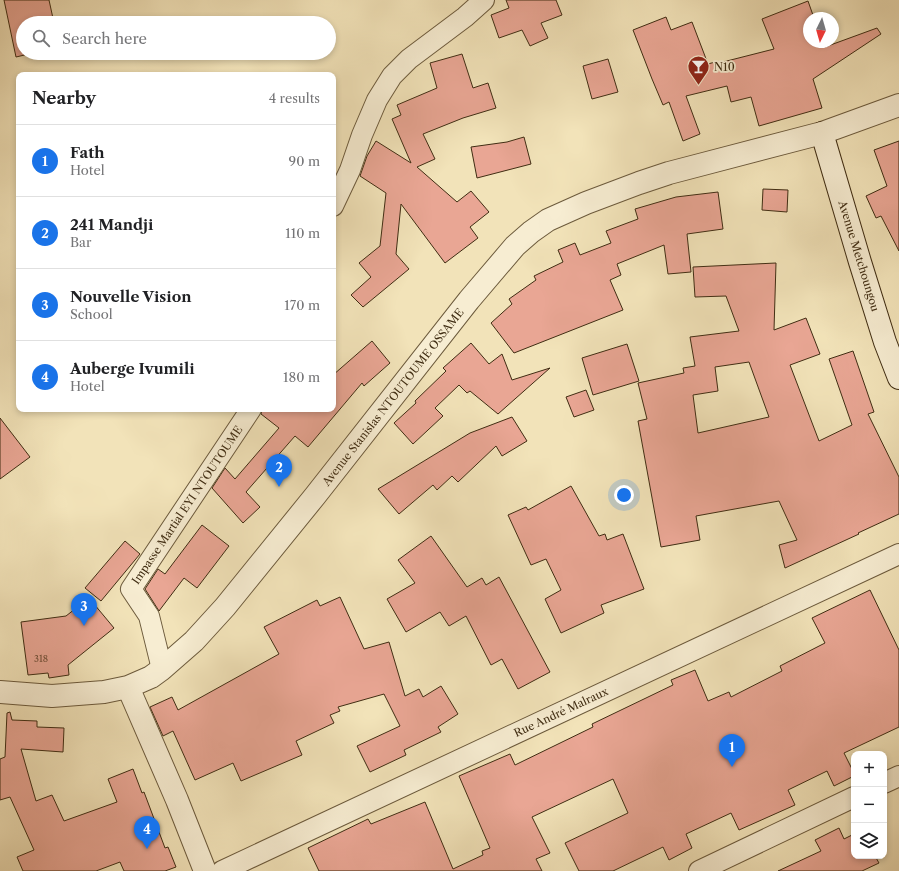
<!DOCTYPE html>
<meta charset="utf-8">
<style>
body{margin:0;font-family:"Libre Caslon Text",serif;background:#f6f6f6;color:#202124}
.controls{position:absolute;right:12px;bottom:12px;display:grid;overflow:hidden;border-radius:8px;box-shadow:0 2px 6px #0003}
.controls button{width:36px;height:36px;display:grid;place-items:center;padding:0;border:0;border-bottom:1px solid #e0e0e0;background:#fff;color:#202124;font:20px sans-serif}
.compass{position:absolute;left:803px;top:12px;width:36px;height:36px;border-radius:50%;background:#fff;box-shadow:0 2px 6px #0003;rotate:185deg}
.you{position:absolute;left:624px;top:495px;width:14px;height:14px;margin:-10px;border:3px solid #fff;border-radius:50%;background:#1a73e8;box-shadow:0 0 0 6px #1a73e833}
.badge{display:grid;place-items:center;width:26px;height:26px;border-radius:50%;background:#1a73e8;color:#fff;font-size:13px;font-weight:700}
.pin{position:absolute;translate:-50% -33px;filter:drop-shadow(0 1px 2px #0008)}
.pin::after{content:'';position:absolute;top:21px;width:14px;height:12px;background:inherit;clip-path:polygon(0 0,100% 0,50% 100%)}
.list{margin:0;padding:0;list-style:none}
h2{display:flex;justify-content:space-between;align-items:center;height:52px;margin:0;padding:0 16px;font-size:17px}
h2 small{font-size:13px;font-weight:400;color:#757577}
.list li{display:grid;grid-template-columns:26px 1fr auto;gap:12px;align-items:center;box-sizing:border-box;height:72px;padding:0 16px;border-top:1px solid #e0e0e0}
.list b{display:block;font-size:15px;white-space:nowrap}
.list p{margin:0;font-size:13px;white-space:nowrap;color:#757577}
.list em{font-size:13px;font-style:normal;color:#757577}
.icon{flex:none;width:22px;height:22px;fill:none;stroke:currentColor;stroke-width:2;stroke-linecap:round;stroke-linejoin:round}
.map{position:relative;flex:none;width:899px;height:871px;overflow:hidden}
.search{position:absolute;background:#fff;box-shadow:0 2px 6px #0003;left:16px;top:16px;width:320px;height:44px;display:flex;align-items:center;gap:10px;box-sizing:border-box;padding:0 14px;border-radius:22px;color:#757577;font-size:15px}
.panel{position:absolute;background:#fff;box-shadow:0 2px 6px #0003;left:16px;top:72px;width:320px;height:340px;border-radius:8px}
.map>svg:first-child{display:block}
.building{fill:#e9a694;stroke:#402d13;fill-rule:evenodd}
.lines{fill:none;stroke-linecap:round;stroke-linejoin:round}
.minor-casing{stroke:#6c5a3c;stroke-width:22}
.tertiary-casing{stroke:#6c5a3c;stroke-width:24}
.secondary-casing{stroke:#402d13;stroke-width:24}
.minor{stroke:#f7edd2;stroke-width:20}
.tertiary{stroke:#f7edd2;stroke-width:22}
.secondary{stroke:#f7edd2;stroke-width:22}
.labels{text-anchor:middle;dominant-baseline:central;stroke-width:3.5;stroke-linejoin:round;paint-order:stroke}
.number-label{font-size:9px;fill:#6a4b33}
.poi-label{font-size:11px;fill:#402d13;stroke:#f7edd2;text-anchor:start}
.street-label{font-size:11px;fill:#402d13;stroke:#f7edd2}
</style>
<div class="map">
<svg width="899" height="871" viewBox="0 0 899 871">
<rect width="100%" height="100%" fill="#f2e3b9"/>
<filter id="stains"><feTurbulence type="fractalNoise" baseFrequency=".005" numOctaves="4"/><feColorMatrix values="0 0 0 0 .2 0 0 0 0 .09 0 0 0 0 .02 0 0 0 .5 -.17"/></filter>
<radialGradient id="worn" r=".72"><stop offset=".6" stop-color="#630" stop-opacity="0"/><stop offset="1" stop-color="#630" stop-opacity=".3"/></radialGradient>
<path class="building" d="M4,0H49L54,23H23V53H33L16,57Z
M506,0H556L562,15L541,23L548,38L530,46L522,30L499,38L491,15L509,8Z
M808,1L814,18H809V42H823L825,47L877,28L881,34L813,79L822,108L759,126L751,97L731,102L727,86L686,96L700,134L683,141L669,102L663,105L652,79L633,30L666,17L671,30L692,22L708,64L715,62V64L774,49L762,19Z
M462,54L473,88L488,83L496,108L463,118L423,134L435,159L417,167L457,202L471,191L489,212L470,227L478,238L445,263L401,204L396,254L409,269L363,307L351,295L371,277L359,263L380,246L386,193L360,176L367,156L376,141L411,163L392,119L401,115L397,105L437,88L430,63Z
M608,59L618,92L592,99L583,66Z
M524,137L531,164L477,178L471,147L507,142Z
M899,141V251L881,216L876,218L866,196L887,186L874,150Z
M763,189L788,190L787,212L762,210Z
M718,192L723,229L687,234L691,272L668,274L664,245L617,264L621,275L610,280L623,310L514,353L491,323L512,304L509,299L536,280L534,276L563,262L558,250L575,243L580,255L611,243L606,231L638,219L635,209L676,197Z
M776,263L774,330L806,318L820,354L790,365L819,441L852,425L829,359L853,351L874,412L868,414L899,477V514L858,533L859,534L785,568L779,545L797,540L779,501L696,516L700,540L661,547L638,421L647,419L638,383L684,373L683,368L695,366L690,337L739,331L726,296L695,297L693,267ZM749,362L769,417L698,433L693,395L718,391L715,367Z
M372,341L390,363L364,386L362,383L308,447L295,436L246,492L260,507L243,523L212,488L225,468L235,479L279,428L261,414L262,409H333V375Z
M471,343L489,364L502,354L512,380L550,368L498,414L470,391L467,393L459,385L435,408L443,416L413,444L394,423L416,403L415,401L446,371L443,368Z
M627,344L639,381L593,395L582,358Z
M586,390L594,410L574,417L566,397Z
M512,417L527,441L502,456L496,446L458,482L452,476L437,490L433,485L399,514L378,489L470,433Z
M0,418L30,457L0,479Z
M571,486L599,536L605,534L607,540L623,534L644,589L601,605L604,613L561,633L545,599L561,590L546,559L531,565L508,515L526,507L528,510Z
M202,525L229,546L197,588L184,578L159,611L145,589L158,569L165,574Z
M431,536L467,587L482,578L486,585L499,577L550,672L518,689L502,659L491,665L466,616L449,626L440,612L406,632L387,599L415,583L398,560Z
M125,541L140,554L101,601L85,588Z
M870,590L899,650V727L844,753L854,773V776L834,786L827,771L788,790L795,805L739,830L731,813L686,834L692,848L669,860L663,847L613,871H579L565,843L628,813L613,779L532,817L550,853L536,859L542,871H319L308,848L368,819L371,824L425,802L453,869L483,855L482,851L490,848L459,776L510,754L515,765L593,727L592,724L673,685L671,680L695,670L708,701L729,692L731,697L782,671L780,666L825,643L812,618Z
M340,597L364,649L389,642L405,696L419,689L423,697L441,686L458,714L438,727L441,732L404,750L406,755L370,772L357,746L400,726L384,694L338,707L340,711L330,715L334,723L296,741L302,755L241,781L233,763L195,780L173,731L163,736L150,707L172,697L178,710L279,654L264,627L317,600L320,606Z
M89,598L114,628L68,665L69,675L49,678L48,673L28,675L21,622L66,616Z
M10,712L12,720L37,721V727L64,728L63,752L21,749L36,801L52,795L64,821L117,802L108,779L133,769L142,793L144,792L165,848L168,847L176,867L165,871H124L120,862L96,871H23L17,857L34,850L10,797L0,800V759L5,757L7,713Z
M839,828L844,839L854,834V856H875L879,863L862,871H778L821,851L815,840Z"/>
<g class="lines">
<defs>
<path id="minor" d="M333,206L350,170L362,135L377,100L392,76L409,59L465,17L484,0
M162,669L149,616L131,589L251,409
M884,783L899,776
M222,871L899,554
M699,871L854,797"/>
<path id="tertiary" d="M128,687L177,800L205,871
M0,692L52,696L104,692L128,687L151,677L162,669L194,641L225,607L315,496L469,300L515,246L531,232L548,220L586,203L639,183L669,173L822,133L899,105"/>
<path id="secondary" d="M822,133L860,262L885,342L899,378"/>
</defs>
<use href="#minor" class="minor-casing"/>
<use href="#tertiary" class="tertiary-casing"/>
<use href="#secondary" class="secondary-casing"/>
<use href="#minor" class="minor"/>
<use href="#tertiary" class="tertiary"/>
<use href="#secondary" class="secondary"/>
</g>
<defs>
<symbol id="bar-pin" viewBox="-11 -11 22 30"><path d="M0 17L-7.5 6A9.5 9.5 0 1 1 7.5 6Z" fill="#8f2418" stroke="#f7edd2"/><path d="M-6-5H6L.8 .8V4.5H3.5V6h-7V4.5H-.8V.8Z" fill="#fff"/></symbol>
</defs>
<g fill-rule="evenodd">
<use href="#bar-pin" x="686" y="54" width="25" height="34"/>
</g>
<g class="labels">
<g class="number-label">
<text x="41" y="658">318</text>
</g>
<g class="poi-label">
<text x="714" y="67">N10</text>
</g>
<g class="street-label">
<text transform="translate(859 256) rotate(73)">Avenue Metchoungou</text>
<text transform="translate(393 397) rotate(-52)">Avenue Stanislas NTOUTOUME OSSAME</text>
<text transform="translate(187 505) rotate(-56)">Impasse Martial EYI NTOUTOUME</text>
<text transform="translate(561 712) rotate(-25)">Rue André Malraux</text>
</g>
</g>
<rect width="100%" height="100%" filter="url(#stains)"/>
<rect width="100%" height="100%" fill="url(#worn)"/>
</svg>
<div class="controls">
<button>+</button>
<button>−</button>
<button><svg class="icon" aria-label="layers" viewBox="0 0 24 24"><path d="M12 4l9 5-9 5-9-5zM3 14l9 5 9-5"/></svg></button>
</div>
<svg class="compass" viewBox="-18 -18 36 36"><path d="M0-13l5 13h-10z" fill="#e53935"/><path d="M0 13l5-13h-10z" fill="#757577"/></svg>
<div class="you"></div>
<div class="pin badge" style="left:732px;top:767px">1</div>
<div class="pin badge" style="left:279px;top:487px">2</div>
<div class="pin badge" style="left:84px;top:626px">3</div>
<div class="pin badge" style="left:147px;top:849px">4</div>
<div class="search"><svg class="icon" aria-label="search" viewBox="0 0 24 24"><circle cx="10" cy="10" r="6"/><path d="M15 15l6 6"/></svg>Search here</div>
<section class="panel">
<h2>Nearby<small>4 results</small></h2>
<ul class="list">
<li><span class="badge">1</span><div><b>Fath</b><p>Hotel</p></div><em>90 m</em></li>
<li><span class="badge">2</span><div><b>241 Mandji</b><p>Bar</p></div><em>110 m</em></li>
<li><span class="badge">3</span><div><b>Nouvelle Vision</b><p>School</p></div><em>170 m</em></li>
<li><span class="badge">4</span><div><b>Auberge Ivumili</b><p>Hotel</p></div><em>180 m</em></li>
</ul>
</section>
</div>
